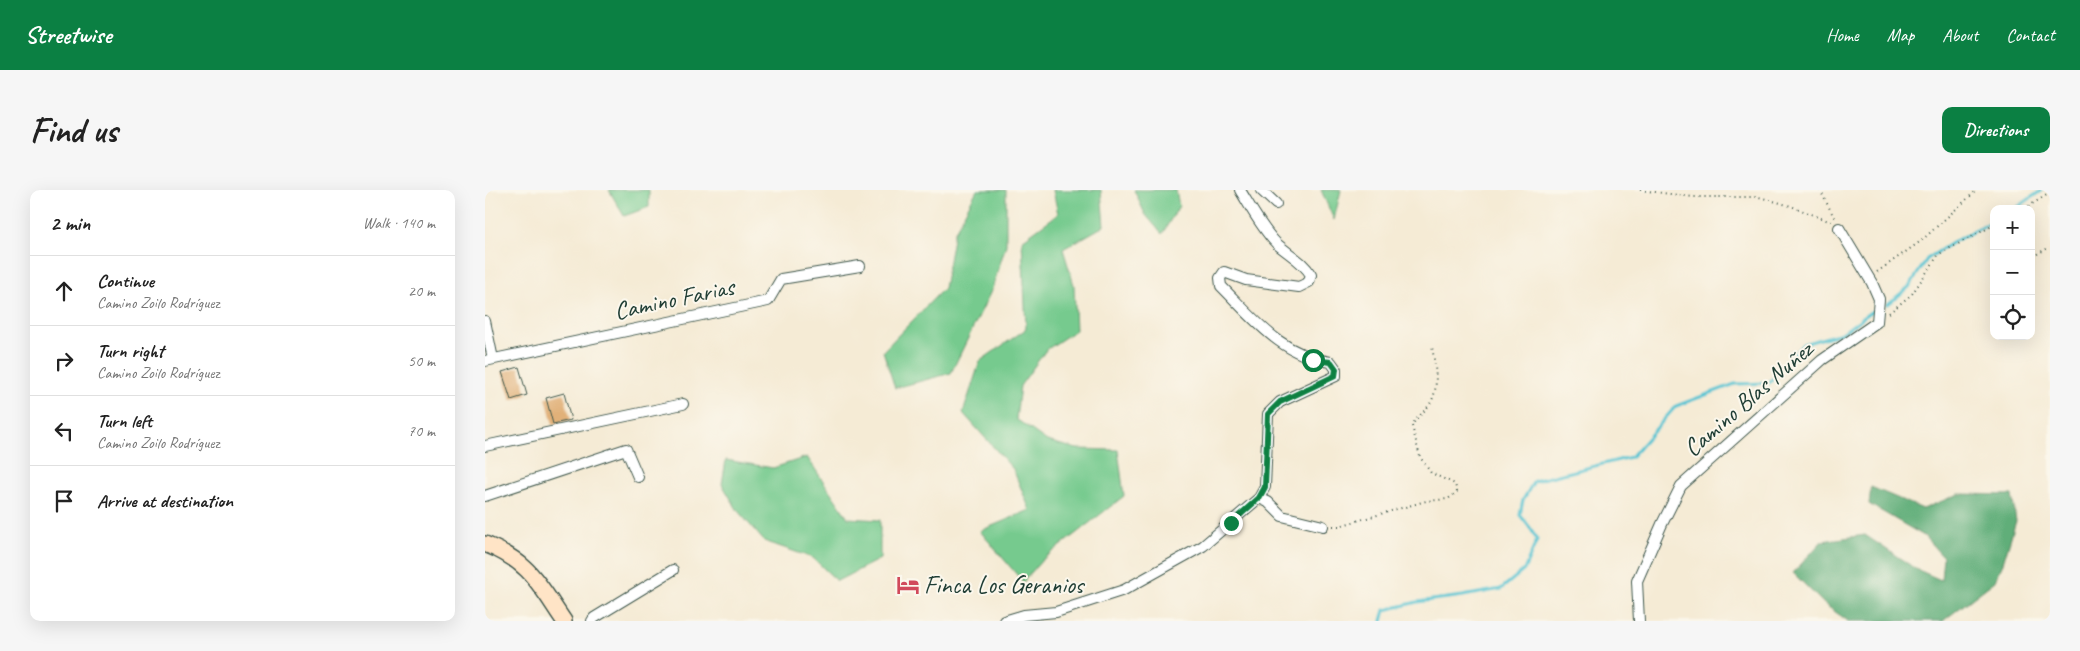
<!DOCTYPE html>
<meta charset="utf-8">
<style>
body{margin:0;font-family:Caveat,sans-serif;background:#f6f6f6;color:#222}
.controls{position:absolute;right:15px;top:15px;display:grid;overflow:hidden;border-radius:10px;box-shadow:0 5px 20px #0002}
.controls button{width:45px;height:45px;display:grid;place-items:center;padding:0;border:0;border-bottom:1px solid #e0e0e0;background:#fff;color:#222;font:25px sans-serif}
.stop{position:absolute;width:15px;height:15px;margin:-11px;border:4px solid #0b8043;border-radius:50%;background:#fff}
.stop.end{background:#0b8043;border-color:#fff;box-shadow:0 1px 5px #0008}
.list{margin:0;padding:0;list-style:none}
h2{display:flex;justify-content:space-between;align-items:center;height:65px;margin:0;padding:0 20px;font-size:21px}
h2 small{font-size:16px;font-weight:400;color:#767676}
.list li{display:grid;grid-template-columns:32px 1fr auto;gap:15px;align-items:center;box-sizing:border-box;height:70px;padding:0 20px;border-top:1px solid #e0e0e0}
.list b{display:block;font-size:19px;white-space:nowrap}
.list p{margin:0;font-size:16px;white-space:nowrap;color:#767676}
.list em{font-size:16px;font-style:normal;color:#767676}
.icon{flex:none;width:28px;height:28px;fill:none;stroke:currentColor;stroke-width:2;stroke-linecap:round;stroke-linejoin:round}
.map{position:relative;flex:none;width:1565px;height:431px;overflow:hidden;border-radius:10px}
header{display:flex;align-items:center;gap:30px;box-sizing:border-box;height:70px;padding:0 25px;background:#0b8043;color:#fff}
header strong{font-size:24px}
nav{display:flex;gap:28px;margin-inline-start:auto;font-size:18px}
.intro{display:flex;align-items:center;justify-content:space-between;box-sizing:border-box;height:120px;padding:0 30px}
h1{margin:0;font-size:35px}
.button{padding:12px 22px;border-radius:10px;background:#0b8043;color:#fff;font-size:18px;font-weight:700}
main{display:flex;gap:30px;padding:0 30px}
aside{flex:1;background:#fff;border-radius:10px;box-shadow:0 5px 20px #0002}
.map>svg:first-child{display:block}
.green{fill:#76ca8e;stroke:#4a8461}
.forest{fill:#60ae79;stroke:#407656}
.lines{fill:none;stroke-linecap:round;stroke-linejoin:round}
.stream{stroke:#59c5d3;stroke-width:3}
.building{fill:#e1b179}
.minor-casing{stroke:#3f574c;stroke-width:12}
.secondary-casing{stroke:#3f574c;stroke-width:18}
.path{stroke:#3f574c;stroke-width:2;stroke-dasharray:1 4;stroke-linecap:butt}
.minor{stroke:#fff;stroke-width:10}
.secondary{stroke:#ffe4c6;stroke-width:15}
.route{stroke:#0b8043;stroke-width:6}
.labels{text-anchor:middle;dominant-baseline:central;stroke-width:4;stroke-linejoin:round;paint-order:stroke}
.street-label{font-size:25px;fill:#1f3d34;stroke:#fbf7ec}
.poi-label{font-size:25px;fill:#1f3d34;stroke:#fbf7ec;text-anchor:start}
</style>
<header>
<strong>Streetwise</strong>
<nav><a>Home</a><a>Map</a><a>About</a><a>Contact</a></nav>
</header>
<div class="intro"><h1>Find us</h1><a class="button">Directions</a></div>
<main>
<aside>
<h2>2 min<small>Walk · 140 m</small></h2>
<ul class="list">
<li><svg class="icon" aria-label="ahead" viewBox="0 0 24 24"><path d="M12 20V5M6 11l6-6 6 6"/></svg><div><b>Continue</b><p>Camino Zoilo Rodríguez</p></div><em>20 m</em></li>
<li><svg class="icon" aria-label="right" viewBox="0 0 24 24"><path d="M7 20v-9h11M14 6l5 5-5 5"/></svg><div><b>Turn right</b><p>Camino Zoilo Rodríguez</p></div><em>50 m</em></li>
<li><svg class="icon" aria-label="left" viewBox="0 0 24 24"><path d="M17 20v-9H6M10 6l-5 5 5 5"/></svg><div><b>Turn left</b><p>Camino Zoilo Rodríguez</p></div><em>70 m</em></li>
<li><svg class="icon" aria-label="arrive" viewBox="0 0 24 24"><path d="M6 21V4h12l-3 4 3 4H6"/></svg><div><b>Arrive at destination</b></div></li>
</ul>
</aside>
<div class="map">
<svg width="1565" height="431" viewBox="0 0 1565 431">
<rect width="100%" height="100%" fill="#fbf7ec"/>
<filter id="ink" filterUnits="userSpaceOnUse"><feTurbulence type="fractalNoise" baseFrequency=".02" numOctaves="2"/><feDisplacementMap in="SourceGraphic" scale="10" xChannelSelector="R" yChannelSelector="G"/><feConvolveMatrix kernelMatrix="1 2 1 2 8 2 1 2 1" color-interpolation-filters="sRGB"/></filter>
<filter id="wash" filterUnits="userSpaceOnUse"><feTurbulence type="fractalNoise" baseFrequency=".0096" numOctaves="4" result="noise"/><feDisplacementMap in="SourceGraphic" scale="20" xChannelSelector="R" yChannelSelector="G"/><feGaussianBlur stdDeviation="1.12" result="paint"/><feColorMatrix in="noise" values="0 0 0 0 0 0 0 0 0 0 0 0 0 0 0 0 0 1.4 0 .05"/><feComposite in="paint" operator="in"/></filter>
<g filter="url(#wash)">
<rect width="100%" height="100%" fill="#f5ebd5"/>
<path class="green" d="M124,0H164V17L139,26Z
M492,0H521V55L507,99L466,183L410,198L398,161L459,98L469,43Z
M568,0H616L619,36L578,59L589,95L591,140L561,160L535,196L531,229L562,251L592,259L633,260L639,306L557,370L538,392L495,341L545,320L528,279L478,223L495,171L541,139L537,50L573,24Z
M649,0H691L694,16L677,44L660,24Z
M836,0H856L849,30Z
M322,267L363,328L395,330V369L352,391L328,368L279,351L253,321L237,294L241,270L288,278Z"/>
<path class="forest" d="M1386,297L1438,319L1474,304L1527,305L1531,331L1517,376L1510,391L1458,431H1363L1339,414L1308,383L1337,351L1380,345L1431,379L1456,390L1458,367L1439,346L1384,314Z"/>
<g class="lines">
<path class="stream" d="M1530,19L1557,0
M1403,114L1424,97L1442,69L1468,52L1509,31
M897,431L900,420L932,412L978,406L1016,399L1039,380L1052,350L1046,339L1035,325L1038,310L1049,291L1146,267L1191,216L1250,194L1284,193L1318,154L1357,143L1387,121"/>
</g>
<g id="blocks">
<path class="building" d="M34,177L42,205L26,210L17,182Z
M79,203L86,230L68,234L61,208Z"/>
</g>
</g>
<g filter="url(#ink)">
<use href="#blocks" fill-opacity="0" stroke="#3f574c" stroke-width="1"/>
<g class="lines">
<defs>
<path id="minor" d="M776,0L791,14
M0,131L8,169
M0,171L283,111L296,89L375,76
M0,256L198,214
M0,306L141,259L153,287
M774,308L783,312L797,326L838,336
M107,431L109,428L188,380
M519,431L539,425L571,422L639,400L718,356L774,308L780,297L783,224L795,212L851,186V179L846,172C797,166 769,129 736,96L735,88L739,82L761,90L814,97L824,92L826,85C818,71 803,64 791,53C776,37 766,18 755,0
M1154,431L1152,391L1177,334L1196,296L1337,170L1392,132L1394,109L1387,93L1354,38"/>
<path id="secondary" d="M0,354C45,372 53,393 79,431"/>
</defs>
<use href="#minor" class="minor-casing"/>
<use href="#secondary" class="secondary-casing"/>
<path class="path" d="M1155,0L1208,7H1274L1306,16L1346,32
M1335,0L1350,29
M1539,19L1565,3
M1552,64L1565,57
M1392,82L1436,51L1492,0
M1404,123L1427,104L1454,64L1509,35
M848,336H854L941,311L963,309L972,302L970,294L946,283L935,267L927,236C931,227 939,223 944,215C956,199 949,173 947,155"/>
<use href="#minor" class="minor"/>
<use href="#secondary" class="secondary"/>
</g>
</g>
<g class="lines" filter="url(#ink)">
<path class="route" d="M746,333L774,308L780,297L783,224L795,212L850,186L851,179L846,172L828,170"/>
</g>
<defs>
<symbol id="hotel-bare" viewBox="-9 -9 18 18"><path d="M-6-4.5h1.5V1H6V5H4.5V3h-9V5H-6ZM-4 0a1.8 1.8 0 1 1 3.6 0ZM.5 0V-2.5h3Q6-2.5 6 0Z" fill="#d1495b" stroke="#fbf7ec" stroke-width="2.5" paint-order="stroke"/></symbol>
</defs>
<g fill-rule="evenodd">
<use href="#hotel-bare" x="407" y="379" width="32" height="32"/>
</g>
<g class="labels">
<g class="street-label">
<text transform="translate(189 109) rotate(-12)">Camino Farias</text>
<text transform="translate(1263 209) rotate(-41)">Camino Blas Nuñez</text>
</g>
<g class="poi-label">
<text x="439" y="395">Finca Los Geranios</text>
</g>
</g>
</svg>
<div class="controls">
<button>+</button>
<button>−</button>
<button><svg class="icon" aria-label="locate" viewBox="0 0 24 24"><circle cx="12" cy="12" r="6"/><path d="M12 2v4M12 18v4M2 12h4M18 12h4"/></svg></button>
</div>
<div class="stop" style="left:828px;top:170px"></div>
<div class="stop end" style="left:746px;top:333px"></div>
</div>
</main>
